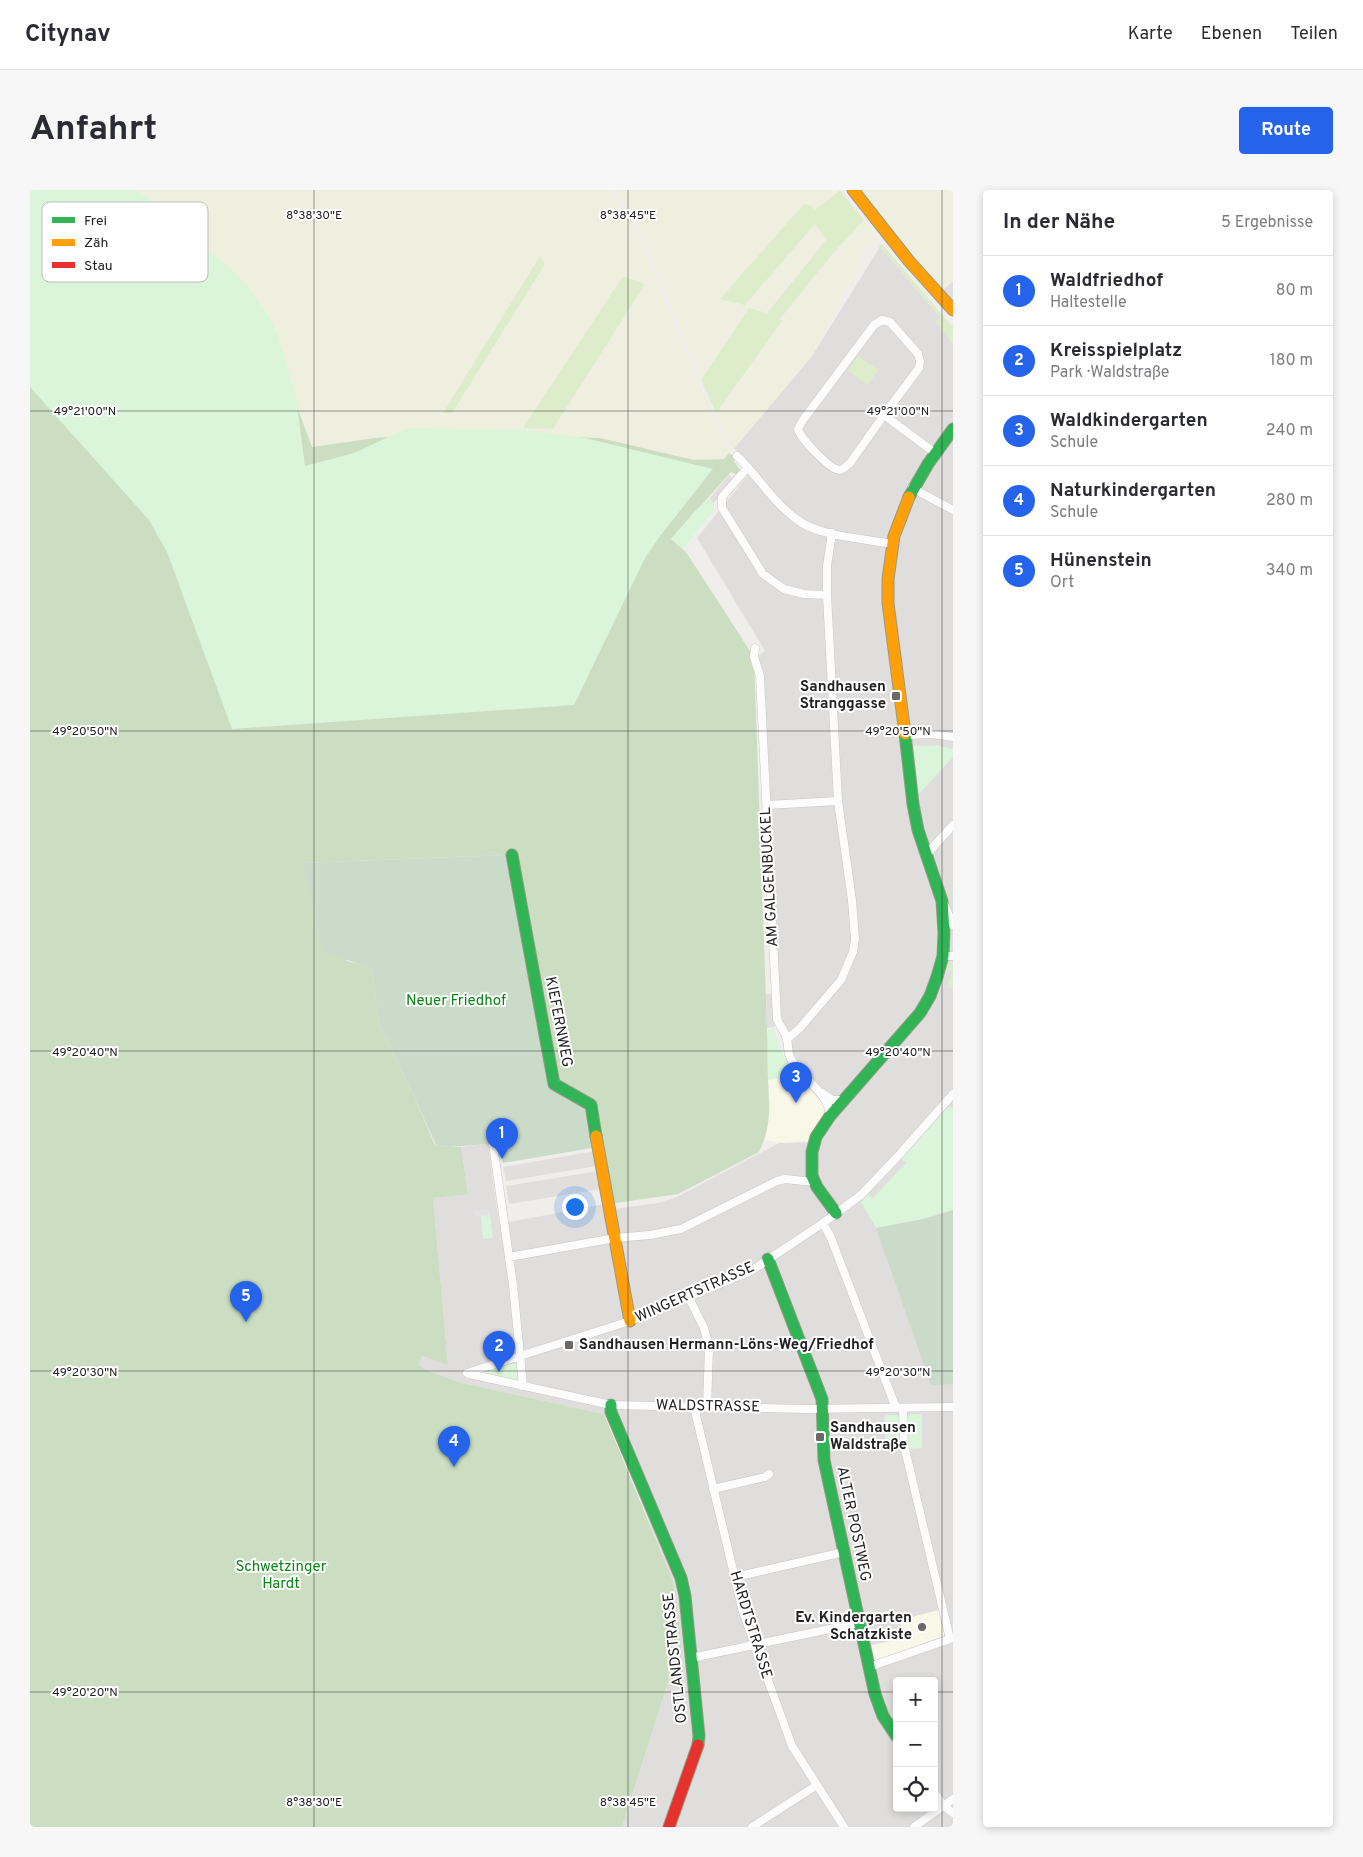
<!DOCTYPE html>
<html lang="de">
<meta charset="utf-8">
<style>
body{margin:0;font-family:Overpass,sans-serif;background:#f7f7f7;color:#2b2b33}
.controls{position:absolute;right:15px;bottom:15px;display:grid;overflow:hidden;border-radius:5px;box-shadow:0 2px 8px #0003}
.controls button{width:45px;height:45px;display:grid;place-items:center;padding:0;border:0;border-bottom:1px solid #e1e1e2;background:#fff;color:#2b2b33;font:25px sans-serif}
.you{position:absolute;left:544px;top:1016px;width:18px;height:18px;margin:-12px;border:4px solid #fff;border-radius:50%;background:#1a73e8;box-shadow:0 0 0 8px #1a73e833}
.badge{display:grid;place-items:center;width:32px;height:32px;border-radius:50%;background:#2563eb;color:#fff;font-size:16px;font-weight:700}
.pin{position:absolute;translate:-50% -41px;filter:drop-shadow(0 1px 2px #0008)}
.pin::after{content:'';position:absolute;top:26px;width:18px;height:15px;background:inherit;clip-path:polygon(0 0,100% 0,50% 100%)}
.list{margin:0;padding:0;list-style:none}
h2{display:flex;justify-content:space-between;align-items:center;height:65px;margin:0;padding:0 20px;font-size:21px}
h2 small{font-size:16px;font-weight:400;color:#7c7c81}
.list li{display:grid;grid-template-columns:32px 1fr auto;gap:15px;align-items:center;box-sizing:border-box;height:70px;padding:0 20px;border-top:1px solid #e1e1e2}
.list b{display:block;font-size:19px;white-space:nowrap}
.list p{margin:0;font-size:16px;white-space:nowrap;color:#7c7c81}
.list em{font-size:16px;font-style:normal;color:#7c7c81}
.icon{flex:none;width:28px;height:28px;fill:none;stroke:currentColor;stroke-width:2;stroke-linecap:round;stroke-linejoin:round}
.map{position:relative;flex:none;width:923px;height:1637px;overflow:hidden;border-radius:5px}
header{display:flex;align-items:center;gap:30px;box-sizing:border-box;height:70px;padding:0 25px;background:#fff;border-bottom:1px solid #e1e1e2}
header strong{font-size:24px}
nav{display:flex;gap:28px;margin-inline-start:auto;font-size:18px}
.intro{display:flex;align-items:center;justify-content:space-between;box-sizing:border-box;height:120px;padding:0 30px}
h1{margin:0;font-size:35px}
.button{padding:12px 22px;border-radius:5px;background:#2563eb;color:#fff;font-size:18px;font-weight:700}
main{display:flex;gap:30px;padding:0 30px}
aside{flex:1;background:#fff;border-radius:5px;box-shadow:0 2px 8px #0003}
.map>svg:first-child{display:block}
.residential{fill:#dfdedc;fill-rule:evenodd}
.education{fill:#f8f7e8}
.farmland{fill:#efefdf}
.grass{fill:#ddeccb}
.forest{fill:#cbdec1}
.cemetery{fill:#cadbca}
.park{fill:#daf5da}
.parking{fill:#e0dfde}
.plaza{fill:#e2e1e5}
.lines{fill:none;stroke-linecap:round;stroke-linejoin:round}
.street-casing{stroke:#c9c8c7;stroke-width:9}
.fast-casing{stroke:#999a82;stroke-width:13}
.slow-casing{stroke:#999a82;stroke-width:13}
.jam-casing{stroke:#999a82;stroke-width:13}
.street{stroke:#fdfcfc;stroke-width:8}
.fast{stroke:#30b455;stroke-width:11}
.slow{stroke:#ff9f0a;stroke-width:11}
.jam{stroke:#e5322d;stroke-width:11}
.ticks{fill:none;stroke:#222;stroke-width:1;stroke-opacity:0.45}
.poi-dot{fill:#6a6968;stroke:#fff;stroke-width:2}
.labels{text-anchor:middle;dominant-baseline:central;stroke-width:4;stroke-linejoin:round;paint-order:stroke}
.poi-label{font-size:15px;font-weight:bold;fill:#222;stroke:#fff;text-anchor:end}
.street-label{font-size:15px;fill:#222;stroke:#fff}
.park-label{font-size:15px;fill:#0c8416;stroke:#fff}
.key{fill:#fff;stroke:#bdbdbd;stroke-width:1}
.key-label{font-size:14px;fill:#222}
.ticks-label{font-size:12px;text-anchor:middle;fill:#222;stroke:#fff;stroke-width:4;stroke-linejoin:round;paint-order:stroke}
</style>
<header>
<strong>Citynav</strong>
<nav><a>Karte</a><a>Ebenen</a><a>Teilen</a></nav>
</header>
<div class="intro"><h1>Anfahrt</h1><a class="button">Route</a></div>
<main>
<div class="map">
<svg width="923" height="1637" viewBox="0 0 923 1637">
<rect width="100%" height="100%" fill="#f0eeeb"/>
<path class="residential" d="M850,57L923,142V1637H592L640,1486L653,1483L650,1440L643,1391L579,1231L574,1224L432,1193L401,1182L388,1175L391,1166L418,1174L403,1008L438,1003L431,957L458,954L469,1034L575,1014L576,1020L628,1013L647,1007L749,953L790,952L798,938L815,915L788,895L762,863L751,829L734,485L728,466L735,461L667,348L723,279L704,258L782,166ZM867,1491H904V1618H867Z
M923,91V113L911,102Z"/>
<path class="education" d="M759,875L793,915L794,924L781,945L779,951L752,953L735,950L740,917L738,890L762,887L755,878Z
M909,1420L915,1443L914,1446L845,1471L841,1470L838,1456L873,1448L870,1430Z"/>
<path class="farmland" d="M87,0H579L596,22L611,51L637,117L699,263L694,269L664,270L570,248L400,243L345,247L282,257L254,181Z
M583,0H810L785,20L715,115L786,34L796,50L770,80L736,123L719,118L671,190L608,36L595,15Z
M827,0H923V91L911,102Z
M834,30L847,47L832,61L830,73L782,166L702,261L686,223L752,131L750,130L804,62Z"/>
<path class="grass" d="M810,0L834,30L804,62L750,129L752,131L686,223L671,190L719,118L737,123L796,50L785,34L715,115L690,109L774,14L780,15L785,20Z
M852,54L923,137V154L905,132L910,127L849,56Z
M510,66L515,74L422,223H413Z
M593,86L615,94L523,239L493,238Z
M828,166L848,180L838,195L818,181Z
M923,771V797L917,798L922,782L916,780L919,772Z"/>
<path class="forest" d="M0,0L254,182L282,257L345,248L400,243L570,248L664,270L694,269L699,263L705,267L704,271L710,280L707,285L701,282L641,349L656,362L724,467L737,838C738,855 737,872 738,889C739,916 742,936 729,962L648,1004L579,1014L562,928L523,895L474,665L273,673L317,771L342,778L349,834L383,904L405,955L420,957H431L438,1004L403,1008L418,1175L392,1166L388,1175L401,1182L432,1193L574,1224L643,1391L650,1440L653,1483L640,1486L592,1637H0Z"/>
<path class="cemetery" d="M474,665L483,678L523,894L560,915L568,957L473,973L470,953L420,957L406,955L383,904L349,834L342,779L293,761L273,673Z
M923,1020V1194L901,1195L846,1038L893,1029Z"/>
<path class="park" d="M0,0H106L134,19L212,90L237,123L247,143L266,207L275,276L324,263L378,238L495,240L555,248L683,279L630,346L615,368L544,515L202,539L137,362L119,330L0,197Z
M680,308L685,319L653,359L641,349L665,321Z
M907,555L923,559V567L889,604L883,556Z
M738,840H744L751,860L759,875L755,878L763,887L738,890Z
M918,917H923V1020L893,1029L846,1038L831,1012L838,1004L842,1008L875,972L871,969Z
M460,1025L463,1048L453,1049L451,1026Z
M483,1172L487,1175L489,1188L486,1192L448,1183Z
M881,1224H892V1258L878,1259L877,1227Z
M855,1225H867L870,1227V1255H866L867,1259H855Z"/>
<path class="parking" d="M849,57L871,81L865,86L871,93L864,99L858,91L862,86L854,77L849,81L844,74Z
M881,107L904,133L898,138L888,128L891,125L877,109Z
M699,285L704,288L683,314L680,308Z
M911,549L923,552V559L907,555L890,556V550Z
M915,781L921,782L915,800L909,798Z
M736,804H743L745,837L737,838Z
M565,961L567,976L476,991L473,977Z
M871,969L876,973L843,1008L838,1004Z
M568,981L571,999L479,1014L476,996Z
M460,1018H467L471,1047L464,1048Z
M403,1177L421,1184L479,1197V1203L432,1193L401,1182Z"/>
<path class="plaza" d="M459,1019L460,1025L445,1027L444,1021Z"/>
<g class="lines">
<defs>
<path id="street" d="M854,225L820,273C816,276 815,279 810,280C800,280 771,249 768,239L773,230L844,135L852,130L860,132L888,164L890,171L889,178L854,225L905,263
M707,266C729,287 745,316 772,333C792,346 837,349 862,354
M718,277L692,307V318L733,384L754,399L774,404L797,405
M882,298L923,320
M725,458L724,467L730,486L747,829C750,836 756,843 757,850C759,857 757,862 761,869C771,890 799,901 800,926
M875,545L902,544L923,547
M737,615L808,611
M896,665L923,635
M915,716L923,735
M913,766H923
M757,849L769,839L811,790L823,762L825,749L822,710L808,611L797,405V376L802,343
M792,903L803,910H815
M463,954L483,1095L493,1196
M793,1033L801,1048L866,1218
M479,1067L585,1048L620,1045L651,1039L747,991L755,989L784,992
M659,1108L674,1138L679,1157L677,1218
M437,1183L600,1131L721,1081L793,1033L831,1005L869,965L923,904
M439,1184L581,1215L776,1219L923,1217
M664,1217L713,1422L762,1556L814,1637
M873,1218L874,1255L920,1449
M683,1299L735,1287L739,1284
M705,1387L814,1362
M661,1468L829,1433
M839,1477L923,1448
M904,1602L914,1616L923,1623
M722,1637L787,1595
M884,1637L923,1609"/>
<path id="fast" d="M879,307L898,274L923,239
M482,665L524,894L561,915L566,946
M806,1023L787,997L782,986V962L786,947L800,926L890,823L900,806L907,787L913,766L914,743L912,711L888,640L883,614L875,544
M738,1069L792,1209L794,1270L845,1504L853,1526L867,1547
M581,1215V1222L651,1388L655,1406L669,1546L668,1555"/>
<path id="slow" d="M823,0L879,71L923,120
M875,544L858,413V389L864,346L879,307
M566,946L600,1131"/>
<path id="jam" d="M639,1637L668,1555"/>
</defs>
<use href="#street" class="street-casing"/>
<use href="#fast" class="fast-casing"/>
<use href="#slow" class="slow-casing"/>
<use href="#jam" class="jam-casing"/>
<use href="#street" class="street"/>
<use href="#fast" class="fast"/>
<use href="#slow" class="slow"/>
<use href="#jam" class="jam"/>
</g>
<path class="ticks" d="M284,0V1637M598,0V1637M912,0V1637M0,221H923M0,541H923M0,861H923M0,1181H923M0,1502H867M904,1502H923"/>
<g class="poi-dot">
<rect x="861" y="501" width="10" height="10" rx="2.5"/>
<rect x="534" y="1150" width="10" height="10" rx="2.5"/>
<rect x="785" y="1242" width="10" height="10" rx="2.5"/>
<circle cx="892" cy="1437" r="5"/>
</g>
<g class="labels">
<g class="poi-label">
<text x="856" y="497">Sandhausen<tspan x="856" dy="17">Stranggasse</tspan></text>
<text x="549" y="1155" text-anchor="start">Sandhausen Hermann-Löns-Weg/Friedhof</text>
<text x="800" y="1238" text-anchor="start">Sandhausen<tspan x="800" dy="17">Waldstraße</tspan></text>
<text x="882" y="1428">Ev. Kindergarten<tspan x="882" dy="17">Schatzkiste</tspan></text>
</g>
<g class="street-label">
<text transform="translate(740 687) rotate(-93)">AM GALGENBUCKEL</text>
<text transform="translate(528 832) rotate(79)">KIEFERNWEG</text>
<text transform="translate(665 1103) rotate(-24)">WINGERTSTRASSE</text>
<text transform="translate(678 1217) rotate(1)">WALDSTRASSE</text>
<text transform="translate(823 1334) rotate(78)">ALTER POSTWEG</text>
<text transform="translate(720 1435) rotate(73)">HARDTSTRASSE</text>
<text transform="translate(646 1468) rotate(-96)">OSTLANDSTRASSE</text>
</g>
<g class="park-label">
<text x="426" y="811">Neuer Friedhof</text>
<text x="251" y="1377">Schwetzinger<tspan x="251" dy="17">Hardt</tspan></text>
</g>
</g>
<rect x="12" y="12" width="166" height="80" rx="8" class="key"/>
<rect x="22" y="27" width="23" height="6" fill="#30b455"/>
<rect x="22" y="49" width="23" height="7" fill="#ff9f0a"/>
<rect x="22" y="72" width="23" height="6" fill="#e5322d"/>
<g class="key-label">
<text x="54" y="35">Frei</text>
<text x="54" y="57">Zäh</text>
<text x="54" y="80">Stau</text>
</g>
<g class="ticks-label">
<text x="284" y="29">8°38'30"E</text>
<text x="598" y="29">8°38'45"E</text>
<text x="55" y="225">49°21'00"N</text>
<text x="868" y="225">49°21'00"N</text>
<text x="55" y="545">49°20'50"N</text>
<text x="868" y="545">49°20'50"N</text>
<text x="55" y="866">49°20'40"N</text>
<text x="868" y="866">49°20'40"N</text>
<text x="55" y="1186">49°20'30"N</text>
<text x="868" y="1186">49°20'30"N</text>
<text x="55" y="1506">49°20'20"N</text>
<text x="284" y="1616">8°38'30"E</text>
<text x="598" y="1616">8°38'45"E</text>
</g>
</svg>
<div class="controls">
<button>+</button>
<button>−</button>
<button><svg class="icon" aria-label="locate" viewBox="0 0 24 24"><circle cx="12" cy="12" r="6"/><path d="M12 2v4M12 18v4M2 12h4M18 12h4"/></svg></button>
</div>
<div class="you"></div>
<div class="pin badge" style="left:472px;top:969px">1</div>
<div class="pin badge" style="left:469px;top:1182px">2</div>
<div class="pin badge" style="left:766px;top:913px">3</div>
<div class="pin badge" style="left:424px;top:1277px">4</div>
<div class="pin badge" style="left:216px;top:1132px">5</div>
</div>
<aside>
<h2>In der Nähe<small>5 Ergebnisse</small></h2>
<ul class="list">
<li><span class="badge">1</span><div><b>Waldfriedhof</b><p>Haltestelle</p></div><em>80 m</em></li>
<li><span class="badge">2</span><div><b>Kreisspielplatz</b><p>Park · Waldstraße</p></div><em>180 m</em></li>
<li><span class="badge">3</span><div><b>Waldkindergarten</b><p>Schule</p></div><em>240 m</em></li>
<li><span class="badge">4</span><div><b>Naturkindergarten</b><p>Schule</p></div><em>280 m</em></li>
<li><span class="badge">5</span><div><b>Hünenstein</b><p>Ort</p></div><em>340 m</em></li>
</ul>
</aside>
</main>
